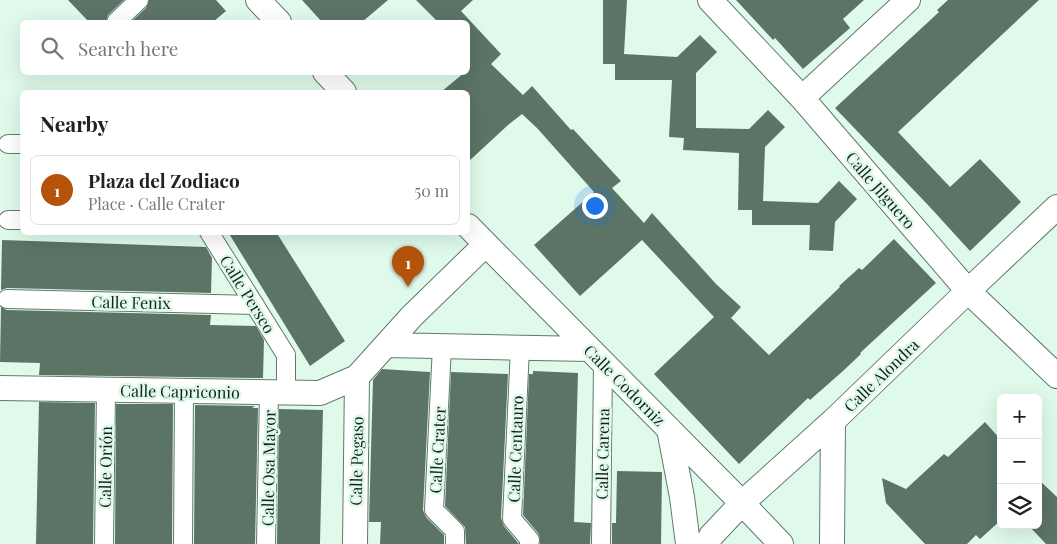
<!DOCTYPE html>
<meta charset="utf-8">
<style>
body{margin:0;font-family:"Playfair Display",serif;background:#f6f6f6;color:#222}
.controls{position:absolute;right:15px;bottom:15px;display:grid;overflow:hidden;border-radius:8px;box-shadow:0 5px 20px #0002}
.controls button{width:45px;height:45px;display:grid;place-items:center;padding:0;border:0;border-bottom:1px solid #e0e0e0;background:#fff;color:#222;font:25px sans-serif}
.you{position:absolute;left:594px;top:205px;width:18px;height:18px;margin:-12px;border:4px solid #fff;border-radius:50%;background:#1a73e8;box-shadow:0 0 0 8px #1a73e833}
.badge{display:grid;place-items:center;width:32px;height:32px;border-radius:50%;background:#b45309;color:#fff;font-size:16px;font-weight:700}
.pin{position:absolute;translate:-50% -41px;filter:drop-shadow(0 1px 2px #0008)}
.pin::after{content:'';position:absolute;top:26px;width:18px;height:15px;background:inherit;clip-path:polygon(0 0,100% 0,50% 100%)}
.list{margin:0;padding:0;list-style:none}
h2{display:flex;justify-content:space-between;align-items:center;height:65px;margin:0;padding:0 20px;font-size:21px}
h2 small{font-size:16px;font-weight:400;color:#767676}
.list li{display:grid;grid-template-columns:32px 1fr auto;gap:15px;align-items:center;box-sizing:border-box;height:70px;margin:0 10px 10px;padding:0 10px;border:1px solid #e0e0e0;border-radius:8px}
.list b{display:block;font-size:19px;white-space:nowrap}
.list p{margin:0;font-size:16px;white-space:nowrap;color:#767676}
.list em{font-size:16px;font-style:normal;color:#767676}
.icon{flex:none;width:28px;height:28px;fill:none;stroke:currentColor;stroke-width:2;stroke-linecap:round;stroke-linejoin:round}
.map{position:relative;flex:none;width:1057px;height:544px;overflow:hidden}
.search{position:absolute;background:#fff;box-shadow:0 5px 20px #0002;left:20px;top:20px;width:450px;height:55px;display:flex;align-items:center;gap:12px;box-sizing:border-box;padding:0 18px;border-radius:8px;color:#767676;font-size:19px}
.panel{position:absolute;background:#fff;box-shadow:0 5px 20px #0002;left:20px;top:90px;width:450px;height:145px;border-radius:8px}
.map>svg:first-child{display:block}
.building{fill:#5b7466}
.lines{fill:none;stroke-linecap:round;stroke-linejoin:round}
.pedestrian-casing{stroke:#61796b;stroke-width:20}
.minor-casing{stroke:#61796b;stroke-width:26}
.pedestrian{stroke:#fff;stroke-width:18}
.minor{stroke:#fff;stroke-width:24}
.labels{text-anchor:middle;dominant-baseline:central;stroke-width:5;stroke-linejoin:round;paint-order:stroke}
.street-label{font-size:16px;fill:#17211c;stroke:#dffaea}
</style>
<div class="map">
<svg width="1057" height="544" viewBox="0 0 1057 544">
<rect width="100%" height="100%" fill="#dffaea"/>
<path class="building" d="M68,0H124L108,15L106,22H89Z
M149,0H216L226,11L213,22H131L146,8Z
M302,0H388L362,22H322Z
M416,0H473L461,11L501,54L491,64L523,95L532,86L571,130L573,129L621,181L612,188L644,223L652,213L716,284L741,307L731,318L769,355L840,287L839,286L859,268L862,270L894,239L936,283L860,353L861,354L843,371L810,400L808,398L739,464L654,374L714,317L642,240L580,296L534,245L594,192L537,128L522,114L508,125L468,162V92H441L465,72H468V22H438Z
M603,0H627L624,54L677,57L700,35L717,52L696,73V128L749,129L768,110L785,127L765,147L763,201L818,203L839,181L857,199L835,222L833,251L809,250L810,225H752V210H738L739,153L683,150L684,138L669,137L672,80H615V64H603Z
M736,0H864L843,19L850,28L803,69L775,38L773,40Z
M948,0H1039L898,132L950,187L980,159L1021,202L970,251L928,205L835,108L939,12L937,10Z
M228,232H276L345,341L310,366Z
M2,240L206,247L212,258L211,293L7,288L1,290Z
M1,307L7,310L211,315L210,325L256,326L264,340L263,378L39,375L40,363L0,362Z
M382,369L430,372L423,510L426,517L444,535V544H380L381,522H369L373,380Z
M533,371L578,373L574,522L591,523L590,544H540V538L538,533L523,515L529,374H533Z
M451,372L508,374L501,518L504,526L519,544H466L465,527L445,506Z
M39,402L95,403L93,544H36Z
M116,404H173L172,544H115Z
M195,405L255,406L252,408H258L255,544H194Z
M279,409L323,410L320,544H277Z
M985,422L1001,440V520L980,539L976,535L967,544H925L886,503L882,478L906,489L944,454L948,457Z
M617,471L662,472L661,544H612V523H616Z
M1039,480L1057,497V544H1046L1028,525H1038Z"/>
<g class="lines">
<defs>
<path id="pedestrian" d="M116,22L139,0
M8,144H22
M8,220H22
M209,232L286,355V393
M7,299L255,305
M442,346L434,510L455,531V544
M520,348L512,519L530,540L529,544
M104,544L106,389
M183,544L184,391
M266,544L269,392
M601,544L603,363"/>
<path id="minor" d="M258,0L279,22
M710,0L802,98L968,291L1057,376
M325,72L344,92
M802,98L908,0
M468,226L742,503L781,544
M386,345L589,349
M0,388L320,393L357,377L412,316L485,245
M669,429L682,497L688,544
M355,544L357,377
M707,544L711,536L742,503L833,421L968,291L1057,207
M832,544L833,421"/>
</defs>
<use href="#pedestrian" class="pedestrian-casing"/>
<use href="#minor" class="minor-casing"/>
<use href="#pedestrian" class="pedestrian"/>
<use href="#minor" class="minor"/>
</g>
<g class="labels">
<g class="street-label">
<text transform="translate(881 190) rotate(49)">Calle Jilguero</text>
<text transform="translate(248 294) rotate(58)">Calle Perseo</text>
<text transform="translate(131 302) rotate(1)">Calle Fenix</text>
<text transform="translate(881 375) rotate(-44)">Calle Alondra</text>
<text transform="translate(625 385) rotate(45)">Calle Codorniz</text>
<text transform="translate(180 391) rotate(1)">Calle Capriconio</text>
<text transform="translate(515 449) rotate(-88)">Calle Centauro</text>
<text transform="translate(437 450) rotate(-87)">Calle Crater</text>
<text transform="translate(602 454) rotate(-89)">Calle Carena</text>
<text transform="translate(356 461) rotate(-89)">Calle Pegaso</text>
<text transform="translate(105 467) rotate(-89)">Calle Orión</text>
<text transform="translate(268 468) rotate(-89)">Calle Osa Mayor</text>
</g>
</g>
</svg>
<div class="controls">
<button>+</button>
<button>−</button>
<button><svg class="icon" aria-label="layers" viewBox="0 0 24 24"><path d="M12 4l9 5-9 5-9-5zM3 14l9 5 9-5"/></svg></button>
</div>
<div class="you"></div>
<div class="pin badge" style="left:408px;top:287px">1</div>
<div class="search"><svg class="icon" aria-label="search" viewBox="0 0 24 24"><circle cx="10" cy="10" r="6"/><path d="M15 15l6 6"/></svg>Search here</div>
<section class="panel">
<h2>Nearby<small></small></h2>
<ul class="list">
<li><span class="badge">1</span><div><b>Plaza del Zodiaco</b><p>Place · Calle Crater</p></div><em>50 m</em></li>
</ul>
</section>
</div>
